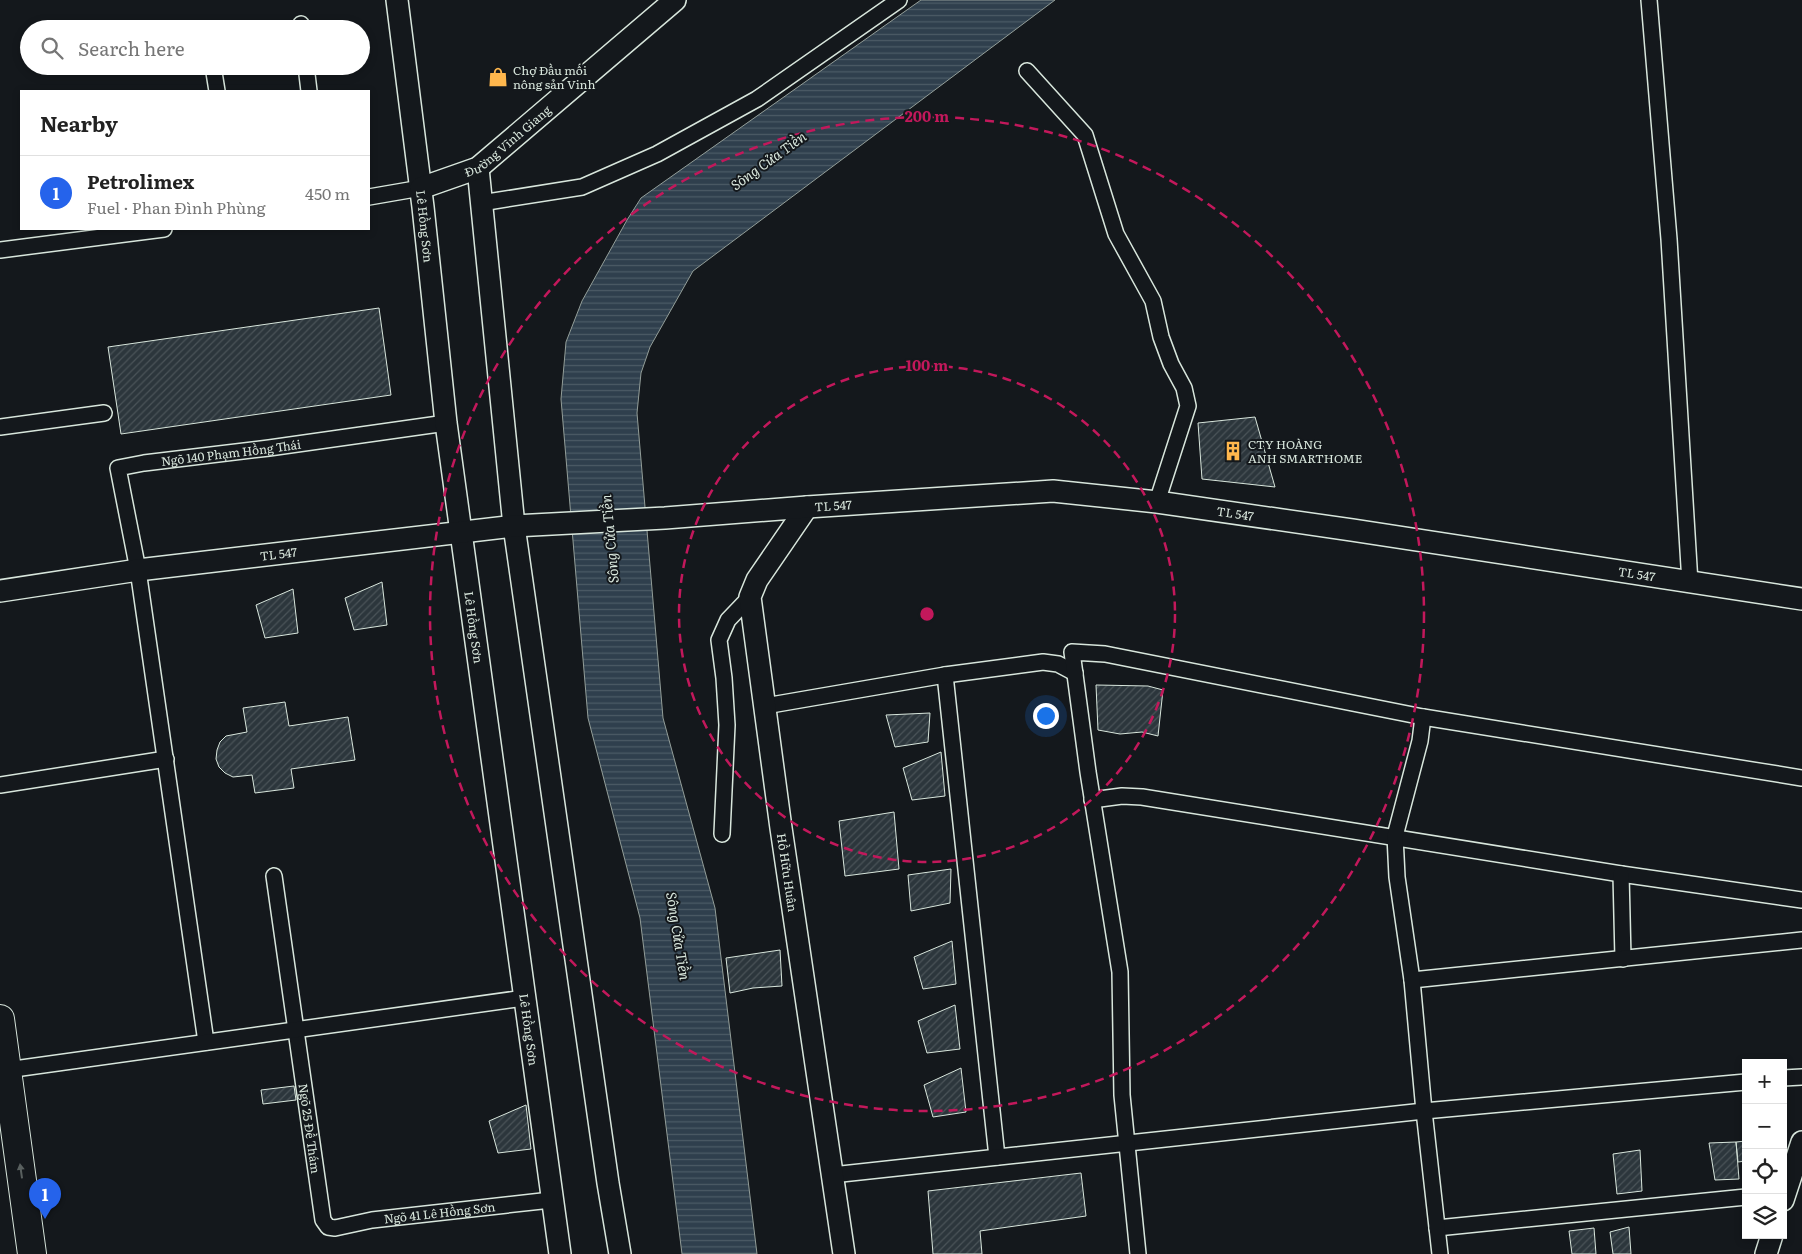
<!DOCTYPE html>
<meta charset="utf-8">
<style>
body{margin:0;font-family:Literata,serif;background:#f2f2f2;color:#222}
.controls{position:absolute;right:15px;bottom:15px;display:grid;overflow:hidden;border-radius:0px;box-shadow:0 2px 8px #0003}
.controls button{width:45px;height:45px;display:grid;place-items:center;padding:0;border:0;border-bottom:1px solid #e0e0e0;background:#fff;color:#222;font:25px sans-serif}
.you{position:absolute;left:1045px;top:715px;width:18px;height:18px;margin:-12px;border:4px solid #fff;border-radius:50%;background:#1a73e8;box-shadow:0 0 0 8px #1a73e833}
.badge{display:grid;place-items:center;width:32px;height:32px;border-radius:50%;background:#2563eb;color:#fff;font-size:16px;font-weight:700}
.pin{position:absolute;translate:-50% -41px;filter:drop-shadow(0 1px 2px #0008)}
.pin::after{content:'';position:absolute;top:26px;width:18px;height:15px;background:inherit;clip-path:polygon(0 0,100% 0,50% 100%)}
.list{margin:0;padding:0;list-style:none}
h2{display:flex;justify-content:space-between;align-items:center;height:65px;margin:0;padding:0 20px;font-size:21px}
h2 small{font-size:16px;font-weight:400;color:#767676}
.list li{display:grid;grid-template-columns:32px 1fr auto;gap:15px;align-items:center;box-sizing:border-box;height:75px;padding:0 20px;border-top:1px solid #e0e0e0}
.list b{display:block;font-size:19px;white-space:nowrap}
.list p{margin:0;font-size:16px;white-space:nowrap;color:#767676}
.list em{font-size:16px;font-style:normal;color:#767676}
.icon{flex:none;width:28px;height:28px;fill:none;stroke:currentColor;stroke-width:2;stroke-linecap:round;stroke-linejoin:round}
.map{position:relative;flex:none;width:1802px;height:1254px;overflow:hidden}
.search{position:absolute;background:#fff;box-shadow:0 2px 8px #0003;left:20px;top:20px;width:350px;height:55px;display:flex;align-items:center;gap:12px;box-sizing:border-box;padding:0 18px;border-radius:28px;color:#767676;font-size:19px}
.panel{position:absolute;background:#fff;box-shadow:0 2px 8px #0003;left:20px;top:90px;width:350px;height:140px;border-radius:0px}
.map>svg:first-child{display:block}
.water{fill:url(#water-rules);stroke:#939e99}
.building{fill:url(#building-hatch);stroke:#d8e6dc}
.lines{fill:none;stroke-linecap:round;stroke-linejoin:round}
.street-casing{stroke:#d8e6dc;stroke-width:18}
.secondary-casing{stroke:#d8e6dc;stroke-width:24}
.highway-casing{stroke:#d8e6dc;stroke-width:30}
.street{stroke:#14181c;stroke-width:15}
.secondary{stroke:#14181c;stroke-width:21}
.highway{stroke:#14181c;stroke-width:28}
.oneway{fill:#59605f}
.ring{fill:none;stroke:#c2185b;stroke-width:2.5;stroke-dasharray:9 6}
.labels{text-anchor:middle;dominant-baseline:central;stroke-width:4;stroke-linejoin:round;paint-order:stroke}
.poi-label{font-size:12px;fill:#d8e6dc;stroke:#14181c;text-anchor:start}
.street-label{font-size:12px;fill:#d8e6dc;stroke:#14181c}
.water-label{font-size:14px;font-style:italic;fill:#d8e6dc;stroke:#14181c}
.centre{fill:#c2185b;stroke:#14181c;stroke-width:2.5}
.ring-label{font-size:15px;text-anchor:middle;font-weight:bold;fill:#c2185b;stroke:#14181c;stroke-width:4;stroke-linejoin:round;paint-order:stroke}
</style>
<div class="map">
<svg width="1802" height="1254" viewBox="0 0 1802 1254">
<defs>
<pattern id="water-rules" width="6" height="5" patternUnits="userSpaceOnUse" patternTransform="scale(1.25)"><rect width="6" height="5" fill="#2f3f4d"/><path d="M0 2.5h6" fill="none" stroke="#4c5b66"/></pattern>
<pattern id="building-hatch" width="6" height="6" patternUnits="userSpaceOnUse" patternTransform="scale(1.25)"><rect width="6" height="6" fill="#2c363c"/><path d="M-1 1l2-2M0 6l6-6M5 7l2-2" fill="none" stroke="#4a5358"/></pattern>
</defs>
<rect width="100%" height="100%" fill="#14181c"/>
<path class="water" d="M921,0H1055L693,271L650,347L641,373L637,413L663,718L715,908L757,1254H682L640,918L588,718L561,399L566,342L582,301L627,220L641,198Z"/>
<path class="building" d="M379,308L391,395L121,434L108,347Z
M1255,417L1275,487L1202,479L1198,423Z
M382,582L387,625L354,630L345,598Z
M293,589L298,633L265,638L256,605Z
M1096,685L1148,686L1163,690L1158,736L1142,732L1120,734L1098,730Z
M285,702L289,726L348,717L355,760L291,769L294,788L255,793L252,775L233,777L225,773L219,767L216,759L217,750L220,742L226,736L247,732L243,708Z
M930,713L928,742L895,747L886,715Z
M941,752L945,796L912,800L903,768Z
M894,812L899,869L845,876L839,821Z
M951,869L950,903L911,911L908,875Z
M952,941L956,984L923,989L914,957Z
M780,950L782,986L753,988L730,993L726,958Z
M955,1005L960,1049L927,1053L918,1021Z
M961,1068L966,1112L933,1117L924,1085Z
M294,1086L296,1100L263,1104L261,1090Z
M526,1105L531,1149L498,1153L489,1121Z
M1746,1141V1161L1738,1162L1736,1142Z
M1736,1142L1739,1179L1715,1180L1709,1143Z
M1640,1150L1642,1191L1617,1194L1613,1154Z
M1081,1173L1086,1216L980,1231L982,1254H933L928,1191Z
M1629,1227L1631,1254H1613L1610,1232Z
M1594,1228L1596,1254H1572L1569,1231Z"/>
<g class="lines">
<defs>
<g id="street">
<path d="M1649,0L1669,239L1690,583"/>
<path d="M301,24L302,29"/>
<path d="M213,66L217,91"/>
<path d="M306,66L309,91"/>
<path d="M1027,71L1085,135L1116,234L1153,301L1161,337L1171,364L1184,388L1188,406L1157,502"/>
<path d="M369,197L421,188"/>
<path d="M481,203L582,187L657,154L757,99L899,0"/>
<path d="M0,250L164,229"/>
<path d="M0,427L104,413"/>
<path d="M945,675L997,1157"/>
<path d="M765,706L945,675L1043,662L1058,664L1075,673"/>
<path d="M1423,717L1802,778"/>
<path d="M0,785L166,759"/>
<path d="M1092,800L1122,796L1142,797L1621,874L1802,900"/>
<path d="M722,834L727,725L724,678L719,640L728,620L750,597"/>
<path d="M1621,874L1623,959"/>
<path id="s1" d="M274,876L323,1220L328,1227L335,1228L372,1220L551,1200"/>
<path d="M1412,980L1802,940"/>
<path id="s2" d="M206,1042L138,570L118,468L144,463L269,448L446,423"/>
<path d="M7,1070L524,998"/>
<path d="M1783,1078L1802,1077"/>
<path d="M832,1175L1424,1111L1746,1082"/>
<path d="M1437,1228L1746,1197"/>
<path d="M1138,1254L1122,1095L1120,972L1088,772L1072,652L1105,654L1423,717L1420,741L1395,836L1397,877L1412,980L1424,1111L1440,1254"/>
</g>
<g id="secondary">
<path id="s3" d="M397,0L423,207L446,423L560,1254"/>
<path d="M478,168L514,526L608,1183L620,1254"/>
<path id="s4" d="M421,188L478,168L675,0"/>
<path id="s5" d="M807,507L757,580L750,597L781,828L844,1254"/>
<path id="s6" d="M0,591L138,570L514,526L665,518L807,507L1053,491L1157,502L1352,530L1802,599"/>
<path d="M1783,1200L1802,1142"/>
<path d="M1766,1254L1772,1235"/>
</g>
<path id="highway" d="M0,1019L32,1254"/>
</defs>
<use href="#street" class="street-casing"/>
<use href="#secondary" class="secondary-casing"/>
<use href="#highway" class="highway-casing"/>
<use href="#street" class="street"/>
<use href="#secondary" class="secondary"/>
<use href="#highway" class="highway"/>
</g>
<defs><path id="oneway-solid" d="M-6-.8H1V-3.2L6.5 0L1 3.2V.8H-6Z" transform="scale(1.25)"/></defs>
<use class="oneway" href="#oneway-solid" transform="translate(21 1171) rotate(-98)"/>
<g class="ring">
<circle cx="927" cy="614" r="248"/>
<circle cx="927" cy="614" r="497"/>
</g>
<defs>
<symbol id="shop-bare" viewBox="-9 -9 18 18"><path d="M-5-2.5h2.3a2.7 3.5 0 0 1 5.4 0H5L5.5 6h-11ZM-1.5-2.5h3a1.5 2.3 0 0 0-3 0Z" fill="#ffb74d" stroke="#14181c" stroke-width="2.5" paint-order="stroke"/></symbol>
<symbol id="building-bare" viewBox="-9 -9 18 18"><path d="M-4-6H4V6H1V3H-1V6H-4ZM-2.5-4.3h1.7v1.8h-1.7ZM.8-4.3h1.7v1.8H.8ZM-2.5-1h1.7V.8h-1.7ZM.8-1h1.7V.8H.8Z" fill="#ffb74d" stroke="#14181c" stroke-width="2.5" paint-order="stroke"/></symbol>
</defs>
<g fill-rule="evenodd">
<use href="#shop-bare" x="484" y="63" width="28" height="28"/>
<use href="#building-bare" x="1219" y="437" width="28" height="28"/>
</g>
<g class="labels">
<g class="poi-label">
<text x="513" y="70">Chợ Đầu mối<tspan x="513" dy="14">nông sản Vinh</tspan></text>
<text x="1248" y="444">CTY HOÀNG<tspan x="1248" dy="14">ANH SMARTHOME</tspan></text>
</g>
<g class="street-label">
<text stroke="none"><textPath href="#s4" startOffset="100">Đường Vĩnh Giang</textPath></text>
<text stroke="none"><textPath href="#s3" startOffset="228">Lê Hồng Sơn</textPath></text>
<text stroke="none"><textPath href="#s2" startOffset="695">Ngõ 140 Phạm Hồng Thái</textPath></text>
<text stroke="none"><textPath href="#s6" startOffset="838">TL 547</textPath></text>
<text stroke="none"><textPath href="#s6" startOffset="1242">TL 547</textPath></text>
<text stroke="none"><textPath href="#s6" startOffset="281">TL 547</textPath></text>
<text stroke="none"><textPath href="#s6" startOffset="1648">TL 547</textPath></text>
<text stroke="none"><textPath href="#s3" startOffset="632">Lê Hồng Sơn</textPath></text>
<text stroke="none"><textPath href="#s5" startOffset="385">Hồ Hữu Huân</textPath></text>
<text stroke="none"><textPath href="#s3" startOffset="1038">Lê Hồng Sơn</textPath></text>
<text stroke="none"><textPath href="#s1" startOffset="255">Ngõ 25 Đề Thám</textPath></text>
<text stroke="none"><textPath href="#s1" startOffset="469">Ngõ 41 Lê Hồng Sơn</textPath></text>
</g>
<g class="water-label">
<text transform="translate(768 160) rotate(-36)">Sông Cửa Tiền</text>
<text transform="translate(609 539) rotate(-95)">Sông Cửa Tiền</text>
<text transform="translate(679 936) rotate(81)">Sông Cửa Tiền</text>
</g>
</g>
<circle cx="927" cy="614" r="8" class="centre"/>
<g class="ring-label">
<text x="927" y="122">200 m</text>
<text x="927" y="371">100 m</text>
</g>
</svg>
<div class="controls">
<button>+</button>
<button>−</button>
<button><svg class="icon" aria-label="locate" viewBox="0 0 24 24"><circle cx="12" cy="12" r="6"/><path d="M12 2v4M12 18v4M2 12h4M18 12h4"/></svg></button>
<button><svg class="icon" aria-label="layers" viewBox="0 0 24 24"><path d="M12 4l9 5-9 5-9-5zM3 14l9 5 9-5"/></svg></button>
</div>
<div class="you"></div>
<div class="pin badge" style="left:45px;top:1219px">1</div>
<div class="search"><svg class="icon" aria-label="search" viewBox="0 0 24 24"><circle cx="10" cy="10" r="6"/><path d="M15 15l6 6"/></svg>Search here</div>
<section class="panel">
<h2>Nearby<small></small></h2>
<ul class="list">
<li><span class="badge">1</span><div><b>Petrolimex</b><p>Fuel · Phan Đình Phùng</p></div><em>450 m</em></li>
</ul>
</section>
</div>
